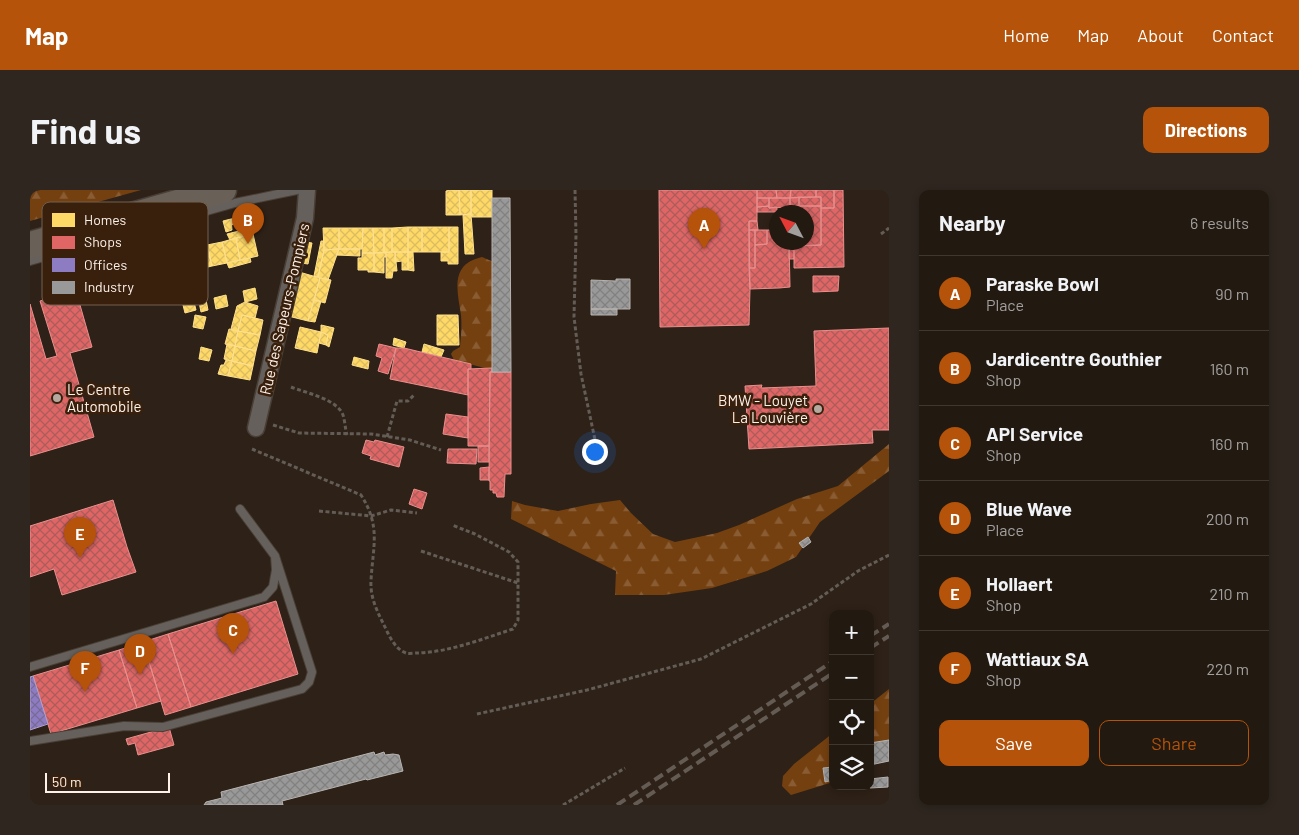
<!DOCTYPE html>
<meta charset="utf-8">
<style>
body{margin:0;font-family:Barlow,sans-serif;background:#2e261f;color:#f1f3f6}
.controls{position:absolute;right:15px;bottom:15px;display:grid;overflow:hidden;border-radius:10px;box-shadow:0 2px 8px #0003}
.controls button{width:45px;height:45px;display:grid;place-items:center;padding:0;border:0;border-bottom:1px solid #3f3831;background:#221911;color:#f1f3f6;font:25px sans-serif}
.compass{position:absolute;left:739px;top:15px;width:45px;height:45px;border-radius:50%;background:#221911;box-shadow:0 2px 8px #0003;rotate:311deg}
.scale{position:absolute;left:15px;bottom:12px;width:125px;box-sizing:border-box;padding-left:5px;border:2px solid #fef1e8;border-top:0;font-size:14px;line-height:18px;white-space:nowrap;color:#fef1e8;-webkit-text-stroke:4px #38200d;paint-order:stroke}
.you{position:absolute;left:564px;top:261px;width:18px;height:18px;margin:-12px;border:4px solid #fff;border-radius:50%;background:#1a73e8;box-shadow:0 0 0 8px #1a73e833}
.badge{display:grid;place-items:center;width:32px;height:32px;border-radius:50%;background:#b45309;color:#fff;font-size:16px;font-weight:700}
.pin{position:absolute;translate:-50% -41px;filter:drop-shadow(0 1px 2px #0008)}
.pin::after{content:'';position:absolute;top:26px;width:18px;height:15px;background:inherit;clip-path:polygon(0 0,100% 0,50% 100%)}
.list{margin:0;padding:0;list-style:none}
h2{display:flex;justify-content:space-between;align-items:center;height:65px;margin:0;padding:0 20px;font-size:21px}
h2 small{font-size:16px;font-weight:400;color:#a2a09f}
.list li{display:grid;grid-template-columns:32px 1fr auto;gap:15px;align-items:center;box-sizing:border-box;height:75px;padding:0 20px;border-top:1px solid #3f3831}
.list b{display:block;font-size:19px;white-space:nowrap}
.list p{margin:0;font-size:16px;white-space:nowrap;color:#a2a09f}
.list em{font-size:16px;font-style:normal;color:#a2a09f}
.actions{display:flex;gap:10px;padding:15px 20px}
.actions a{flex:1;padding:11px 0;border:1px solid #b45309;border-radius:10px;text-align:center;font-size:18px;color:#b45309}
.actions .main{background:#b45309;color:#fff}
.icon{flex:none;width:28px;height:28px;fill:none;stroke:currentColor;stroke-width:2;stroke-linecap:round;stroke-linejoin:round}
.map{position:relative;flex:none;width:859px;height:615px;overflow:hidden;border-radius:10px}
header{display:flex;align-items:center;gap:30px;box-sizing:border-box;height:70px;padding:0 25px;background:#b45309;color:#fff}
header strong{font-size:24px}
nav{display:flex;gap:28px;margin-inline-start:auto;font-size:18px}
.intro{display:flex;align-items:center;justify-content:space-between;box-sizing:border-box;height:120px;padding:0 30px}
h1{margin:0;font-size:35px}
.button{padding:12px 22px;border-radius:10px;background:#b45309;color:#fff;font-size:18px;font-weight:700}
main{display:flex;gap:30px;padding:0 30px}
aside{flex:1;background:#221911;border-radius:10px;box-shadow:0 2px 8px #0003}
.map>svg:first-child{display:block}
.forest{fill:url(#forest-firs)}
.homes{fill:url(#homes-cross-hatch);stroke:#ffe08d}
.shops{fill:url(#shops-cross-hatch);stroke:#e9908d}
.offices{fill:url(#offices-cross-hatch);stroke:#b09fce}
.industry{fill:url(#industry-cross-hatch);stroke:#b7b3b1}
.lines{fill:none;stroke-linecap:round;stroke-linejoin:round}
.lane-casing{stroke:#493f36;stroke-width:10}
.street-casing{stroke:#493f36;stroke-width:19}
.primary-casing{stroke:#493f36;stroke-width:29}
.path{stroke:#645c57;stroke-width:3;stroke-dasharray:4 2.5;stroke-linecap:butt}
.lane{stroke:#66605c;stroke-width:8}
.street{stroke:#66605c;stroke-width:16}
.primary{stroke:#696058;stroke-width:26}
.rail{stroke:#645b54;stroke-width:4;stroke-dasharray:10 5;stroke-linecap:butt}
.poi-dot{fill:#b5a89f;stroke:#38200d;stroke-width:2}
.labels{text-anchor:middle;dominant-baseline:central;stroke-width:5;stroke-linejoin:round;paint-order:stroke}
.street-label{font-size:15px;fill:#fef1e8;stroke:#38200d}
.poi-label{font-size:15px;fill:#fef1e8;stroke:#38200d;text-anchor:start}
.key{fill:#38200d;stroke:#735f4f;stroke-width:1}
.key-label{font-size:14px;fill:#fef1e8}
</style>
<header>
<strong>Map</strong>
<nav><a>Home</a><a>Map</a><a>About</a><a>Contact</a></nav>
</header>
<div class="intro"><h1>Find us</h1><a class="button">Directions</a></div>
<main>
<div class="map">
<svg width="859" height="615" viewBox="0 0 859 615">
<defs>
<pattern id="forest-firs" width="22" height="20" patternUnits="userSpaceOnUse" patternTransform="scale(1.25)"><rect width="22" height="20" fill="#744010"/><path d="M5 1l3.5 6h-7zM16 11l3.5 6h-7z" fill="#895c33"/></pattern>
<pattern id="homes-cross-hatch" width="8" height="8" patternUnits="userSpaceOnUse" patternTransform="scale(1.25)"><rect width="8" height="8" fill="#ffd966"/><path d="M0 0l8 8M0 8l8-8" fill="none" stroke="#dbbc60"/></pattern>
<pattern id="shops-cross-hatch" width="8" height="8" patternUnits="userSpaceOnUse" patternTransform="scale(1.25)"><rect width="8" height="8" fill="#e06666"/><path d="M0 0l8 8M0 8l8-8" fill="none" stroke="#ac5c5b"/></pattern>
<pattern id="offices-cross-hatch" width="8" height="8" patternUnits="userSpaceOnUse" patternTransform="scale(1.25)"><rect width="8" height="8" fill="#8e7cc3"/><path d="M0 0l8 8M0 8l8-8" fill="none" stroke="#776a97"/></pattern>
<pattern id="industry-cross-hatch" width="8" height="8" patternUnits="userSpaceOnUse" patternTransform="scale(1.25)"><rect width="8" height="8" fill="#999"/><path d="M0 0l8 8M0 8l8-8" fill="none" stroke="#828180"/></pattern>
</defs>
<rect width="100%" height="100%" fill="#2e2117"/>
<path class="forest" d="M11,0H111L0,31V1Z
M452,67L466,73V181L424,170L421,164L423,161L430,157C431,146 432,135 431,125C427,100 420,74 452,67Z
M859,254V281L790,332L766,367L737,381L682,398L634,405H585L586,381L481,329L482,311L495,315L528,321L561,314L590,310L601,323L623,344L645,352L687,343L709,335L767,309L808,296Z
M859,499V551L840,568V514Z
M803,543V592L761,605L752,596L753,586L764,574Z"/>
<path class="homes" d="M420,0H429L430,25H416V1Z
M429,0H441V24L430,25Z
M441,0H462V27H442L441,24Z
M441,24L444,64H435L433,25Z
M212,27L213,32L201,35V29Z
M201,29L202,40L196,42L193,31Z
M378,37H392V62H378Z
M378,37V62H362V38Z
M392,37H419V62H392Z
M419,37H428V74H418V71H411V62H419Z
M221,38L223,44L200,50L197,44Z
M293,38H309V59L294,60Z
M309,38H333L332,59H309Z
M333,38H343L344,63H332Z
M343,38H354V63H344Z
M354,38H362V62L354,63Z
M223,44L228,66L210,70L206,48Z
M206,48L210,70L197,73L192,52Z
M291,51H294V60L288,87L284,86Z
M192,52L197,73L182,76L177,55Z
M276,52L282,53L278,74L271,73Z
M177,55L182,76L166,80L162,59Z
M309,59H330V66L306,65Z
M309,59L298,90L288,87L294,60Z
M356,62H365L367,81H363L362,88H356Z
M356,62V67H354V83L344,82V63Z
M365,62H378V80H372V71L365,72Z
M378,62H383L384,81L378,80Z
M332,63H344V82H338V80H328V68H332Z
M220,68L221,72L199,78L197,73Z
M269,82L290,88L278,131L258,126Z
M290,88L301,90L295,113L284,110Z
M225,98L227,109L215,112L213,101Z
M196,105L198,116L186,119L184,108Z
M163,108L166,120L155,123L152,111Z
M176,110L178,120L171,122L169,112Z
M284,110L291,111L285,132L278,131Z
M215,112L228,116L225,128L212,125L208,141L201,139L207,116Z
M165,125L176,127L173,139L163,137Z
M212,125L233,130L230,145L208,141Z
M407,125H428L429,155H407Z
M291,135L304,138L299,157L296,155L298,145L291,142Z
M270,137L291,142L287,163L265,158Z
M199,139L208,141L205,156L195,154Z
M208,141L230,145L226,161L205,156Z
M291,142L298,145L296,155L289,153Z
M364,148L376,152L374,158L363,155Z
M197,154L205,156L202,171L194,169Z
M394,154L414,160L411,167L392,162Z
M205,156L226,161L223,176L202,171Z
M171,157L182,160L179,171L169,169Z
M324,167L339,171L338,179L322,175Z
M196,170L202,171L198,186L188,184L191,175H194Z
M202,171L223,176L220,190L198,186Z"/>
<path class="shops" d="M629,0H727V31H719L720,99L719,135L630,137Z
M727,0H746L747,8H727Z
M746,0H761L760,8H747Z
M761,0H786V7L760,8Z
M786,0H804V18H791V7H786Z
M804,0H813L814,77L764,78V56L791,55V18H804Z
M769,7H791V16H769Z
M769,7V16H765V22H760V8Z
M727,8H739V16L727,17Z
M739,8H760V17L739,18Z
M739,16V18L747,17V22H727V17Z
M765,16H791V55L766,56L765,52H776V22H765Z
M719,31H727L728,40H719Z
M719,40H725V78H719Z
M725,40H737V54L725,55Z
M737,40H746V52H759L760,97L749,98L720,99L719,78H725V55L737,54Z
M759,52H765L766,56H764V69H759Z
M783,86H809L808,101L783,102Z
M46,101L62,157L40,163L64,247L0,266V114L16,169L27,166L10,111Z
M859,138V240H842L843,253L719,259L715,196L732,195L731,198L786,196L784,141Z
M349,154L366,158L358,184L348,181L352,168L346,166Z
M366,158H374L441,174V179H438V205L360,189Z
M462,178V182H460L459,256H438V179Z
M460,182H481V284H475L474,307H467L466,303H463V300H460V291H459Z
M416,224L438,227V248L413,244Z
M336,250L344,252L345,250L374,257L369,277L340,269L341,266L332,263Z
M448,256H459V272H448Z
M418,259H447L446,274L417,273Z
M459,277V290H450V278Z
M384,299L397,303L392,319L379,314Z
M83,310L97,357L106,382L32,405L24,379L0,387V336Z
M246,411L268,484L161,517L138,444Z
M138,444L161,517L135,525L113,452Z
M113,452L131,511L107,518L89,460Z
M89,460L107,518L21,544L3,486Z
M139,537L144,555L108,565L105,553L98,555L96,549Z"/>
<path class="offices" d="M3,486L18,534L0,540V487Z"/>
<path class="industry" d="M462,8H480L481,182H462Z
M586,89H600V119H561V90L586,91Z
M561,119H587V125H561Z
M778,347L781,352L773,358L769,353Z
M859,550V571L840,575V553Z
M344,562L345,565L354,562L355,565L363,564L369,565L373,581L337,590L336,589L252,611L253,615H174L176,612L192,608L191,602Z
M803,577V590L795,592L793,578Z
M858,587V597L840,598V589Z"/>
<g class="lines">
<defs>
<path id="lane" d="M0,71L205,13L267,0
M0,477L234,407L243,397L246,380L245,366L210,319
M0,551L94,536L133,537L272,499L279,492L282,482L245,366"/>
<path id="street" d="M226,238L275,28L277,0"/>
<path id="primary" d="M0,55L193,0"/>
</defs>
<use href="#lane" class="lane-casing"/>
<use href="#street" class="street-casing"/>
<use href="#primary" class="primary-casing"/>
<path class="path" d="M545,0L546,45L544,127L551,184L570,273
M851,44L859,38
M261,197C276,203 307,209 313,225C315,231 315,238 317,245
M243,235L269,243L341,244L380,250L411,260
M357,247L367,211H378L385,204
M222,259L331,305C351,336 343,356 341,390C340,406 346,419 353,433C358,443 364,459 376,463C379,464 384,463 387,463C420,462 452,449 483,439L488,430V372L479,362L445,344L422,335
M289,321L341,326L361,320L387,323
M391,361L488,393
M447,524L557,500L671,469L781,414L828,381L859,365
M533,615L595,578"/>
<use href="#lane" class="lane"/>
<use href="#street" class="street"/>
<use href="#primary" class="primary"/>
<path class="rail" d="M840,446L859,434
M840,458L859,446
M587,615L803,471
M604,615L803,483"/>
</g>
<g class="poi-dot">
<circle cx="27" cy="208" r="5"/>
<circle cx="788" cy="219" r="5"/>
</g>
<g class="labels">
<g class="street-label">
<text transform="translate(254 119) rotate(-77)">Rue des Sapeurs-Pompiers</text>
</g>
<g class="poi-label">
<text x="37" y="199">Le Centre<tspan x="37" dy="17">Automobile</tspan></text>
<text x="778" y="210" text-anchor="end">BMW - Louyet<tspan x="778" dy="17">La Louvière</tspan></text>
</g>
</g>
<rect x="12" y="12" width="166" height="103" rx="8" class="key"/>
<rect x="22" y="23" width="23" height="14" fill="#ffd966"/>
<rect x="22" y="46" width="23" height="13" fill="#e06666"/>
<rect x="22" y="68" width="23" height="14" fill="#8e7cc3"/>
<rect x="22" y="91" width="23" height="13" fill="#999"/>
<g class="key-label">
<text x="54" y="35">Homes</text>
<text x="54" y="57">Shops</text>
<text x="54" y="80">Offices</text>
<text x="54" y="102">Industry</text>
</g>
</svg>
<div class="controls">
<button>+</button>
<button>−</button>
<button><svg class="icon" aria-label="locate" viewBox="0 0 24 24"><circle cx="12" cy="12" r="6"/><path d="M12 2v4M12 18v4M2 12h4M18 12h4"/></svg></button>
<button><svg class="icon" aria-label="layers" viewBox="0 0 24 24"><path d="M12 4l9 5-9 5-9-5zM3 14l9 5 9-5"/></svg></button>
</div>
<svg class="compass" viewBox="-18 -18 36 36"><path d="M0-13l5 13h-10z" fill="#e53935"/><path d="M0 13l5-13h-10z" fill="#a2a09f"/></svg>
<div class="scale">50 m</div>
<div class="you"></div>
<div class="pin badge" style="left:674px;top:59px">A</div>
<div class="pin badge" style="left:218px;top:54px">B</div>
<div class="pin badge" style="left:203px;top:464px">C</div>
<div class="pin badge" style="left:110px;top:485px">D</div>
<div class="pin badge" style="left:50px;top:368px">E</div>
<div class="pin badge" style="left:55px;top:502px">F</div>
</div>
<aside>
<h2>Nearby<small>6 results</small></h2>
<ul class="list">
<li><span class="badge">A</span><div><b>Paraske Bowl</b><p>Place</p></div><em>90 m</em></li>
<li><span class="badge">B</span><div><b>Jardicentre Gouthier</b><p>Shop</p></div><em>160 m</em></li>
<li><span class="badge">C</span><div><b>API Service</b><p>Shop</p></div><em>160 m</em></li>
<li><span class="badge">D</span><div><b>Blue Wave</b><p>Place</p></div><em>200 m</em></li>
<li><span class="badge">E</span><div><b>Hollaert</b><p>Shop</p></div><em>210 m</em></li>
<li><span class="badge">F</span><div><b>Wattiaux SA</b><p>Shop</p></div><em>220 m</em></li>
</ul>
<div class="actions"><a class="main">Save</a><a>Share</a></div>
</aside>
</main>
